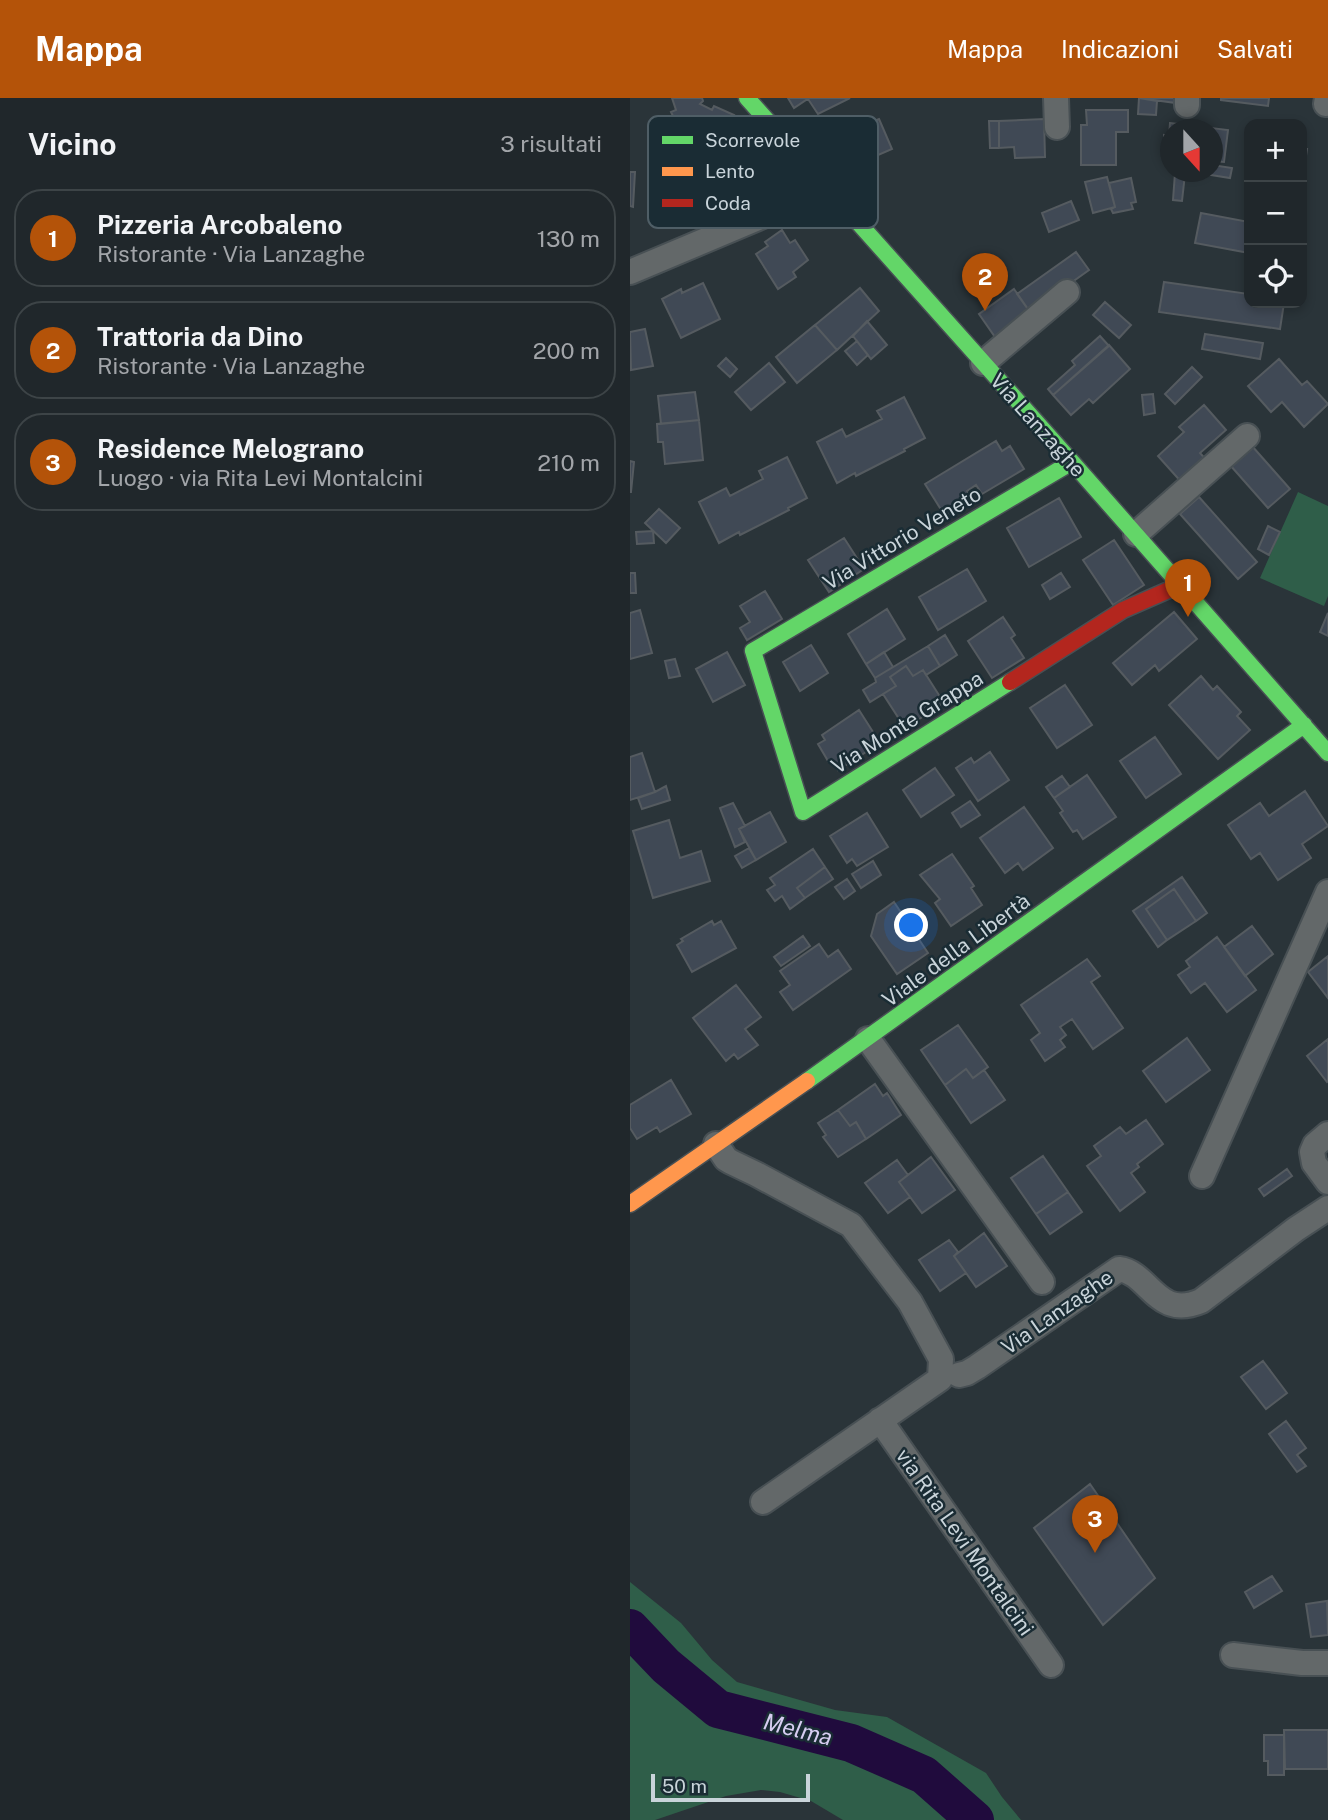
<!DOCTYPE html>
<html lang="it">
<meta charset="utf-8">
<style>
body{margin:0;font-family:"Public Sans",sans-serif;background:#282f33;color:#f1f3f6}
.controls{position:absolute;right:21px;top:21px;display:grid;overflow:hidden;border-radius:14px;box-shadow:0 4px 10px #0003}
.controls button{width:63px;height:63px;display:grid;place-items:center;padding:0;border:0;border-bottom:2px solid #3d4447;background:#20272b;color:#f1f3f6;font:35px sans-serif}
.compass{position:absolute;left:530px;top:21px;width:63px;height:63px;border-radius:50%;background:#20272b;box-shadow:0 4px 10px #0003;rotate:159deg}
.scale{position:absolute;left:21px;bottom:18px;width:159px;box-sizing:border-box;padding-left:7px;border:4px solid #c9d4da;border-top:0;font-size:19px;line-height:24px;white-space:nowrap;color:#c9d4da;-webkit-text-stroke:5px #1a2c34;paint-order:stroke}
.you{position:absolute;left:282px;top:828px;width:24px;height:24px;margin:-18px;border:5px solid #fff;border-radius:50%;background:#1a73e8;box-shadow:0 0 0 10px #1a73e833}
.badge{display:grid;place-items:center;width:46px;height:46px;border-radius:50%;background:#b45309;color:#fff;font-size:23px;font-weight:700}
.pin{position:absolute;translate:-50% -58px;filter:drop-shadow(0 2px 4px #0008)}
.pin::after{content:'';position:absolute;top:37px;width:24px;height:21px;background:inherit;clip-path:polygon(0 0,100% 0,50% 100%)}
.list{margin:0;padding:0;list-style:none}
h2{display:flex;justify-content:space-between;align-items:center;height:91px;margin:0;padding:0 28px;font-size:30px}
h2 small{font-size:23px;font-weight:400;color:#a2a5a9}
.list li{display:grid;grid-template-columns:46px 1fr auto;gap:21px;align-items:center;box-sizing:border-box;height:98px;margin:0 14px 14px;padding:0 14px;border:2px solid #3d4447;border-radius:28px}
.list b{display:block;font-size:26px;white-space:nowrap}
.list p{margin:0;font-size:23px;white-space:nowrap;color:#a2a5a9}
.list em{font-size:23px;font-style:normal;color:#a2a5a9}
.icon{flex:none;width:38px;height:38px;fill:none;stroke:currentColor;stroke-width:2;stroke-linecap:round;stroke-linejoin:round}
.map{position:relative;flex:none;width:698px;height:1722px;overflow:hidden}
header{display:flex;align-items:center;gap:42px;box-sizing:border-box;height:98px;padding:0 35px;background:#b45309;color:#fff}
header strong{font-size:33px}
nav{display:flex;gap:38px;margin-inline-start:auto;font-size:24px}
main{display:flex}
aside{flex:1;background:#20272b}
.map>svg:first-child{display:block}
.green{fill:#2f5e49}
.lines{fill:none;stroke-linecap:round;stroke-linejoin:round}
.river{stroke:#200b3d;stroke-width:38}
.building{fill:#404955;stroke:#555b60;stroke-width:2}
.street-casing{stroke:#485054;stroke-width:28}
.fast-casing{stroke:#485054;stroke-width:19}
.slow-casing{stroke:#485054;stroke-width:19}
.jam-casing{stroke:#485054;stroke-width:19}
.street{stroke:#636869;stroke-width:24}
.fast{stroke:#63d668;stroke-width:16}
.slow{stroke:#ff974d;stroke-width:16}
.jam{stroke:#b3261e;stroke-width:16}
.labels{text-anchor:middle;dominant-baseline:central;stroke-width:5;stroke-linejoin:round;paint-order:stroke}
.street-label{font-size:21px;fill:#c9d4da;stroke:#1a2c34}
.water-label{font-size:23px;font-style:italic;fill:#d6cdf1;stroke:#1a2c34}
.key{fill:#1a2c34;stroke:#4f5e66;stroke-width:2}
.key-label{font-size:19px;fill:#c9d4da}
</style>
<header>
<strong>Mappa</strong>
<nav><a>Mappa</a><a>Indicazioni</a><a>Salvati</a></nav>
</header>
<main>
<aside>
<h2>Vicino<small>3 risultati</small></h2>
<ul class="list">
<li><span class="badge">1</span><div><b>Pizzeria Arcobaleno</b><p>Ristorante · Via Lanzaghe</p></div><em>130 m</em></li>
<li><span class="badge">2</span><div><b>Trattoria da Dino</b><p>Ristorante · Via Lanzaghe</p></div><em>200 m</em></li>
<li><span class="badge">3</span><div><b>Residence Melograno</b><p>Luogo · via Rita Levi Montalcini</p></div><em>210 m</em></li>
</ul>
</aside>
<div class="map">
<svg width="698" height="1722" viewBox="0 0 698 1722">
<rect width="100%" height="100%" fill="#2a3439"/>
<path class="green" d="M668,394L698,408V498L694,508L630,480Z
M0,1484L51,1525L82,1562L107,1584L205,1612L257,1619L356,1675L372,1699L391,1722H213L181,1703L150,1694L131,1692L96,1698L25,1722H0Z"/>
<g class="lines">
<path class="river" d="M0,1530L36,1568L88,1611L221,1645L294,1677L345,1722"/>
</g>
<path class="building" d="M42,0H72L73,3L70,6L82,12L84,8L104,17L101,22L109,26L99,51L65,36L63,40L51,34L41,14L46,12Z
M158,0H179L164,10Z
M179,0H220L188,16L178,1Z
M509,0L527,3L526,17L508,16Z
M509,0H546V5Z
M591,0H639L638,8L591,2Z
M456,12H498V34H486V67H451V27H457Z
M249,21L262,51L223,68L210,37Z
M414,21L415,59L385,60L384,49L369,50V23Z
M359,23H369V50H360Z
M540,25L598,32L594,64L582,63V32H540V58L534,57V37L539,38Z
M672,51H677L672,85Z
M582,67L602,70L600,80L568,75V74H582Z
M0,74H5L3,109L0,108Z
M545,75L555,76L552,103L543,102Z
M477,79L485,109L463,115L455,84Z
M501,80L506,104L501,105L503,111L483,115L481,111L485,109L479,85Z
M441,103L449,122L419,134L412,115Z
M571,115L619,124V155L565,145Z
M152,132L160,145L165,142L178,162L163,174L166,179L148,191L126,156L138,148L135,144Z
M446,154L459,172L400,214L387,196Z
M534,184L619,196V205H654L650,231L529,214Z
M73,185L90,221L51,240L32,201L51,191L52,195Z
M230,190L249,213L207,252L185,227Z
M384,191L400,214L365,239L349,216Z
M475,204L501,227L489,240L463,217Z
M237,223L257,247L241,261L223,238Z
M185,227L207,252L167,285L146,259Z
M15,231L23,268L1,272L0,234Z
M575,236L633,245L630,261L572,251Z
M470,238L479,248L423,297L418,291L445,267L442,263Z
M227,243L238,257L227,267L215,253Z
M479,247L500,271L463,305L459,301L441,317L423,297Z
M96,260L107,271L100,279L88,268Z
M649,261L672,287L677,283L698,306L674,329L652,304L641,314L618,288Z
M139,265L155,284L121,312L105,294Z
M562,269L572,279L545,306L535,296Z
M65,294L69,322L31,326L28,298Z
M523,296L525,315L514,317L512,297Z
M274,299L295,340L274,351L275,353L226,378L225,375L207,385L187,344L212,331L216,339L252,321L247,313Z
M574,307L596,332L570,355L579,365L554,387L528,358L554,334L549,329Z
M69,322L73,362L35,366L33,344H28L27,326Z
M366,343L372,353L380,348L394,371L352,396L346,387L337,393L342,402L315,418L295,386Z
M622,348L660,391L638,410L600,367Z
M157,359L177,400L158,410L159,412L110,437L109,434L89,445L69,404L96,390L100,398L133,381L129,373Z
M0,363L4,364L1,394H0Z
M569,399L627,464L608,481L550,416Z
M429,400L451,439L399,469L377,430Z
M29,411L50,430L36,445L15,425Z
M638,428L650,434L639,457L628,451Z
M23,433L24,445L7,446L6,434Z
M214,440L234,471L199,494L178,462Z
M484,442L514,487L483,507L453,462Z
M337,471L356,503L308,532L289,499Z
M0,475H5L6,495H0Z
M431,475L440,489L420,501L412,487Z
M135,493L152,521L117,542L110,530L120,524L110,508Z
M257,511L275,541L236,566L218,536Z
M10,512L22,555L0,561V515Z
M544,514L567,541L529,573L525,567L502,587L483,565Z
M698,515V538L690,534Z
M373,519L385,537L381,540L394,560L362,580L338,543Z
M315,537L327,557L310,568L298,548Z
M181,547L198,575L170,593L153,564Z
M298,548L310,568L296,577L293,572L283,578L276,568L260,579L266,588L240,604L233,592L246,584L245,580Z
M97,554L115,587L83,604L66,571Z
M254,554L263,569L245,580L236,566Z
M45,561L50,578L39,580L35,563Z
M276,568L283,578L293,572L314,605L275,630L253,596L266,588L260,579Z
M571,578L583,592L587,588L611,614L607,618L620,632L588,661L539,607Z
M435,587L462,627L427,650L400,610Z
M229,612L250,645L208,672L201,661L198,663L188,646L195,642L192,637Z
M525,639L551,676L516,700L490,663Z
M360,654L379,682L348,703L326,670L341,660L344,665Z
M12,655L25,694L0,702V659Z
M305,670L324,697L291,719L273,692Z
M457,677L486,719L453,741L447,732L443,734L430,715L433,713L424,700Z
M432,678L440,689L424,700L416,689Z
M36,688L40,702L12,711L8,700L25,694Z
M675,693L698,728L672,746L681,760L648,782L630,755L621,761L598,727L630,705L639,718Z
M340,703L350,717L331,729L322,715Z
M103,705L115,728L109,731L115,744L105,749L90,710Z
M394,709L423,750L393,772L388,765L375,775L350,740Z
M140,714L156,744L126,762L109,731Z
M237,715L258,749L227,768L222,761L217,765L200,738Z
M39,722L50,760L71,753L80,783L23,800L3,733Z
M119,750L126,762L112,770L105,758Z
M183,751L195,769L167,790L175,800L160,811L152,798L145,803L137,792L145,787L140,780Z
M322,756L344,788L341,790L352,807L321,828L305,805L310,801L290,777Z
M243,763L251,777L231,790L222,776Z
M195,769L203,781L175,800L167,790Z
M552,779L577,815L566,823L544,791L516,811L537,842L528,849L503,813Z
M217,781L225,793L214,801L205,789Z
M544,791L566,823L537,842L516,811Z
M264,804L298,855L267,876L241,838L247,816Z
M82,823L84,827L91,823L106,850L62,874L47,847L53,843L51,841Z
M622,828L643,856L615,878L594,849Z
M173,838L180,848L151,868L144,859Z
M587,839L626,892L597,914L575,885L561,895L548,877L560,869L556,863Z
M189,846L198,859L208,852L221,871L163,912L150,894L160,887L150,873Z
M698,858V900L678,874Z
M457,861L470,878L461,884L493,930L463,951L442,921L430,929L436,937L430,942L435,949L415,963L401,942L410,935L391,907Z
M106,887L131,919L115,931L128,947L108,961L104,956L96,963L63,920Z
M328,927L358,969L343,980L336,971L315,987L291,952Z
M557,940L580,972L536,1004L513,973Z
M698,941V983L697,984L677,958Z
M336,971L343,980L354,972L375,1002L341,1025L315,987Z
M41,982L61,1016L30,1034L27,1029L7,1041L0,1030V1007Z
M245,986L253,998L257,995L271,1017L236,1041L226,1024L220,1028L208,1012Z
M208,1012L220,1028L226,1024L236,1041L208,1059L193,1039L196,1037L188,1025Z
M516,1022L533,1046L507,1066L509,1069L501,1075L515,1094L490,1113L457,1068L471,1058L464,1048L490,1029L496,1036Z
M413,1058L438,1094L406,1116L381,1080Z
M301,1059L325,1092L292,1115L269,1084Z
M267,1062L278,1077L269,1084L280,1099L258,1115L235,1085Z
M657,1071L662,1078L634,1098L629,1091Z
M438,1094L452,1114L420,1136L406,1116Z
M354,1135L377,1168L346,1189L324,1158Z
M319,1142L328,1154L324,1158L336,1175L310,1193L289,1162Z
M633,1263L657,1295L636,1311L611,1279Z
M656,1323L676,1350L667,1357L676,1368L667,1374L639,1336Z
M460,1386L525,1480L473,1527L404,1430Z
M642,1478L652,1493L624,1510L615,1494Z
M697,1503L698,1537L681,1539L676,1506Z
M654,1632H698V1671H655Z
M634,1637H654V1677H638V1663H634Z"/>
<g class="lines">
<defs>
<path id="street" d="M426,0L427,29
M696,6L697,0
M557,7V0
M0,174L197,91
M353,265L437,194
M506,436L617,338
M238,941L412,1184
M698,1036L685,1047L682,1054L684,1065L698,1084
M86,1046L96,1061L101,1064L126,1076L221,1127L280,1204L311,1261L310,1281L133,1404
M572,1078L698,794
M329,1277L337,1275L347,1269L489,1171C520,1175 526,1222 571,1203L666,1131L698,1110
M250,1322L421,1567
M603,1557L672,1565H698"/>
<path id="fast" d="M117,0L442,364L698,655
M380,584L173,714L123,553L442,364
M177,983L674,627"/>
<path id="slow" d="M0,1106L177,983"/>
<path id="jam" d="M380,584L493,512L550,487"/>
</defs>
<use href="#street" class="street-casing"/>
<use href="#fast" class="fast-casing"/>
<use href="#slow" class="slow-casing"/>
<use href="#jam" class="jam-casing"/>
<use href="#street" class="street"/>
<use href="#fast" class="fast"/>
<use href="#slow" class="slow"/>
<use href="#jam" class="jam"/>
</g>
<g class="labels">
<g class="street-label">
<text transform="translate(408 327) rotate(48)">Via Lanzaghe</text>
<text transform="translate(272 440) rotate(-31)">Via Vittorio Veneto</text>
<text transform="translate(277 624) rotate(-32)">Via Monte Grappa</text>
<text transform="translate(326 852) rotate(-36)">Viale della Libertà</text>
<text transform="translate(427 1214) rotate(-35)">Via Lanzaghe</text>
<text transform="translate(335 1444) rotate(55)">via Rita Levi Montalcini</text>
</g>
<g class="water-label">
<text transform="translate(168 1631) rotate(14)">Melma</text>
</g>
</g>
<rect x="18" y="18" width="230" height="112" rx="10" class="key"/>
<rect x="32" y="38" width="31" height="8" fill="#63d668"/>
<rect x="32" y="69" width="31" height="9" fill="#ff974d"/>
<rect x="32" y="101" width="31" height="8" fill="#b3261e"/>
<g class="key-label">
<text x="75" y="49">Scorrevole</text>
<text x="75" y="80">Lento</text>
<text x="75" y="112">Coda</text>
</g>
</svg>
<div class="controls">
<button>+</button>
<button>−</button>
<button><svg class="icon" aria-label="locate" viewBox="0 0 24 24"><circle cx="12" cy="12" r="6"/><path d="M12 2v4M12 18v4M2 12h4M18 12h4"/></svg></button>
</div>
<svg class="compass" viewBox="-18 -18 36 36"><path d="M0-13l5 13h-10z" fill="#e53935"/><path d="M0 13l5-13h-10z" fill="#a2a5a9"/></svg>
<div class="scale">50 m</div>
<div class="you"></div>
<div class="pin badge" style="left:558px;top:519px">1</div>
<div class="pin badge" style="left:355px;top:213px">2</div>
<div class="pin badge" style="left:465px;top:1455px">3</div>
</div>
</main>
